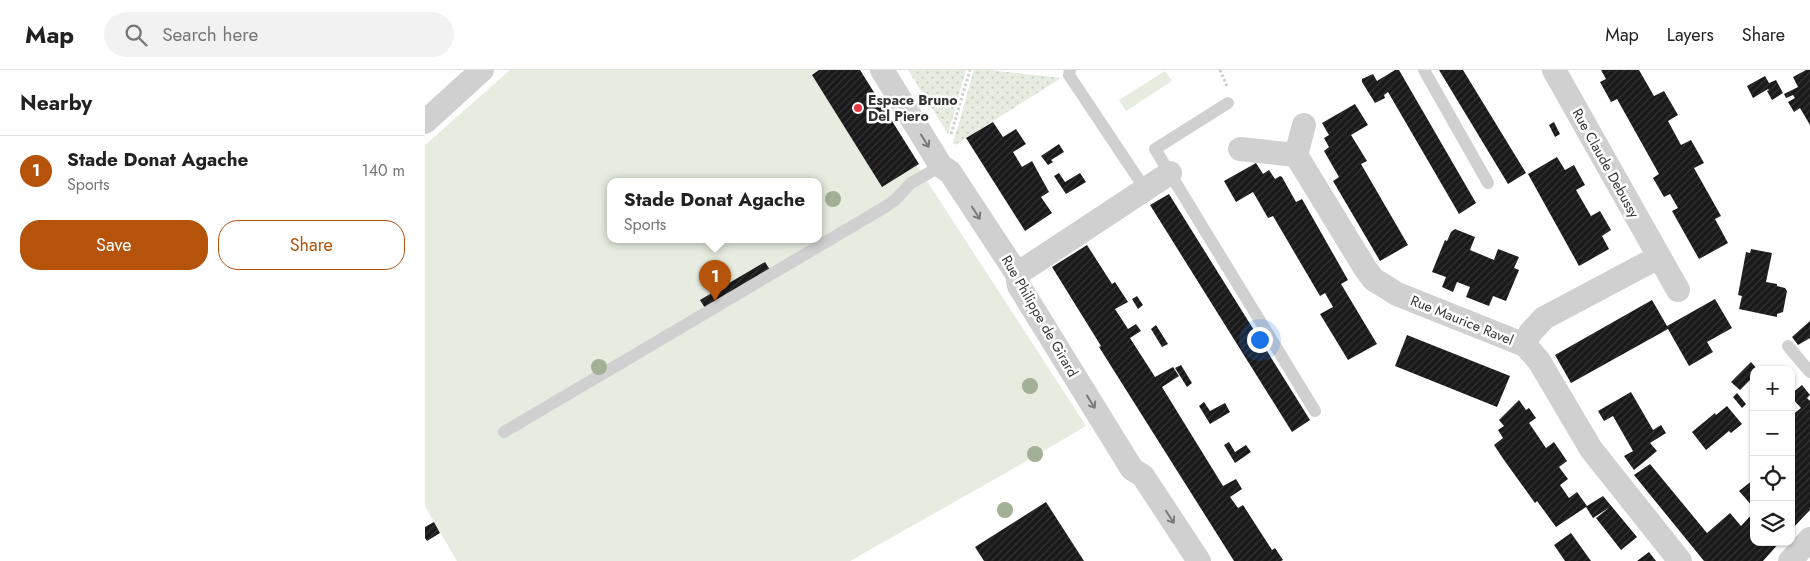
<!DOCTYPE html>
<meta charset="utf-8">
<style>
body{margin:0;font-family:Jost,sans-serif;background:#f2f2f2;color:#222}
.controls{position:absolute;right:15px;bottom:15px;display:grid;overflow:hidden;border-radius:10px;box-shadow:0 1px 4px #0004}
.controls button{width:45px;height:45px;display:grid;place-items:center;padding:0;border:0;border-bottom:1px solid #e0e0e0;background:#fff;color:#222;font:25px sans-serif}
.you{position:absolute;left:834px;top:269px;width:18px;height:18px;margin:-12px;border:4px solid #fff;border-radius:50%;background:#1a73e8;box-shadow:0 0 0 8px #1a73e833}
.badge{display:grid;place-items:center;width:32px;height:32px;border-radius:50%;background:#b45309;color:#fff;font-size:16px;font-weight:700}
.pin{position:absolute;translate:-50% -41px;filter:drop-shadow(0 1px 2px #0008)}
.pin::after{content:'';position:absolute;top:26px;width:18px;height:15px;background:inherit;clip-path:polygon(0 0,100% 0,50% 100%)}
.popup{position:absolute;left:182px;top:108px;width:215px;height:65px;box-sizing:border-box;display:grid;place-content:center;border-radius:10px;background:#fff;filter:drop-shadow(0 1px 4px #0005);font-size:16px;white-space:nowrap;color:#767676}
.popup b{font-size:19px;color:#222}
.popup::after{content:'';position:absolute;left:50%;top:100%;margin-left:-10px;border:10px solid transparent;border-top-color:#fff}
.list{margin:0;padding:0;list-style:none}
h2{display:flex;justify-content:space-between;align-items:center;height:65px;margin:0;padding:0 20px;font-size:21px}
h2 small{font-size:16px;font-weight:400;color:#767676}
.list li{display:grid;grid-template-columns:32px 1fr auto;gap:15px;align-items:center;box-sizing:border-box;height:70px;padding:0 20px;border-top:1px solid #e0e0e0}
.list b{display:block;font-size:19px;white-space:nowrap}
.list p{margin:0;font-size:16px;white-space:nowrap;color:#767676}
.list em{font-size:16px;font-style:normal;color:#767676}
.actions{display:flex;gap:10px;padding:15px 20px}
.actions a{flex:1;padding:11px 0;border:1px solid #b45309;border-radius:20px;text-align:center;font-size:18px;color:#b45309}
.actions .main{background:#b45309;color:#fff}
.icon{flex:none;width:28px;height:28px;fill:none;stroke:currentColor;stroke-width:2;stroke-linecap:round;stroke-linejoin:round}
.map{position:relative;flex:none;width:1385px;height:491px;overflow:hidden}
header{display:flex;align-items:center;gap:30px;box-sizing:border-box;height:70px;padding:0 25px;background:#fff;border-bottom:1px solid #e0e0e0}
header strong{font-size:24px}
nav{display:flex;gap:28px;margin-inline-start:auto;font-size:18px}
.search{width:350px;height:45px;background:#f2f2f2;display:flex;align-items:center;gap:12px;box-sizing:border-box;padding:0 18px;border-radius:28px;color:#767676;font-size:19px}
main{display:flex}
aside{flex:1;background:#fff}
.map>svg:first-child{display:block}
.green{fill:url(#green-dots)}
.pitch{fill:#e6ecdf;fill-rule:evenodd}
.building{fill:url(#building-hatch)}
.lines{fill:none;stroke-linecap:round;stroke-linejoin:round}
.path{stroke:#cdcdcd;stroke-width:3;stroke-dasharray:2.5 2.5;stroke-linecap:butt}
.lane{stroke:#d0d0d0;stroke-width:12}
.street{stroke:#d0d0d0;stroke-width:24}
.tree{fill:#a2b095}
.oneway{stroke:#7a7a7a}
.poi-dot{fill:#e63946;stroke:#fff;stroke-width:2}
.labels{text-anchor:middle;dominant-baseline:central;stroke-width:5;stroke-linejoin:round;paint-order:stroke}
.poi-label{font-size:14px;font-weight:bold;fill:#333;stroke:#fff;text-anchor:start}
.street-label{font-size:14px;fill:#333;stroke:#fff}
</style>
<header>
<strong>Map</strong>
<div class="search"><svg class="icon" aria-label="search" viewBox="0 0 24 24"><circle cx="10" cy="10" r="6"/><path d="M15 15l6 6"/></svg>Search here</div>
<nav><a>Map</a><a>Layers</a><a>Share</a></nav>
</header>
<main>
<aside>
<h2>Nearby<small></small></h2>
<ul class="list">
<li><span class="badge">1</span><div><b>Stade Donat Agache</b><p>Sports</p></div><em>140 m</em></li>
</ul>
<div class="actions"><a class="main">Save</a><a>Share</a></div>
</aside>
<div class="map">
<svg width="1385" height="491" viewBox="0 0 1385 491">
<defs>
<pattern id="green-dots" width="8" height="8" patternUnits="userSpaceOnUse" patternTransform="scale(1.25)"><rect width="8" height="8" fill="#e6ecdf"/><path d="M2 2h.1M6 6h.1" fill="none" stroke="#c6cbc0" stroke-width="1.8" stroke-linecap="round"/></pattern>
<pattern id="building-hatch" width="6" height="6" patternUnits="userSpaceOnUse" patternTransform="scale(1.25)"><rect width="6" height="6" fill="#1a1a1a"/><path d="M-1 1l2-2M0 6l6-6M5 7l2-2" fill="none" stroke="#333"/></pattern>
</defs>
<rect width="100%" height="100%" fill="#fff"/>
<path class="green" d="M483,0H541L523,64Z
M549,0H564L636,8L530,75L528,73Z"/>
<path class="pitch" d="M85,0H427L493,97L661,356L600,392L425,491H32L0,436V75ZM186,112H394V170H186Z
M740,1L747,11L701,41L694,30Z"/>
<path class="building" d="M394,0H435L494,94L457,117L387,5Z
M970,0H974L1051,133L1034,144L963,22L959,25L960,28L950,33L937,12V9L948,4L952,11Z
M1014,0H1038L1101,103L1083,114Z
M1176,0H1214L1229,26L1239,21L1253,45L1243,51L1256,75L1266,70L1279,93L1269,98L1296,146L1290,149L1303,173L1274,189L1247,141L1253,138L1245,124L1239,127L1228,108L1234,104L1192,29L1186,32L1175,12L1181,9Z
M1381,0H1385V55L1375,38L1369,42L1363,32L1370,28L1368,25L1361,28L1359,24L1373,17L1368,7Z
M1340,6L1344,13L1351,10L1358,23L1347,30L1342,21L1344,20L1343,19L1328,28L1322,16Z
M930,34L943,55L926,65L942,91L936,94L983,175L955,191L908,111L914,107L899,81L904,77L899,68L904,65L897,53Z
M568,52L578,67L591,59L601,74L588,82L597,97L607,91L624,122L616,127L627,143L600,161L541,68Z
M1129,52L1135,64L1130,67L1124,55Z
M634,74L639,82L626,90L628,92L623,95L616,86Z
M1132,87L1140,100L1149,95L1160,115L1151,120L1166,146L1175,141L1186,160L1177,166L1184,179L1154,196L1103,104Z
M831,93L838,104L844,100L850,109L855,106L857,107L871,132L877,129L923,210L916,214L952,274L923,290L895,244L908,237L900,223L895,226L848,146L843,148L828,122L811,132L799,111Z
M634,103L640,112L655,103L661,112L641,124L629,106Z
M744,124L885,350L867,362L725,135Z
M1030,159L1050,167L1045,180L1069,190L1073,179L1094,187L1089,198L1094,200L1081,231L1068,226L1064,236L1041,227L1045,217L1032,212L1028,222L1017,217L1021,207L1007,202L1020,170L1022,171L1026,162Z
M662,175L687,214L690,212L703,232L690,239L703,259L711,254L716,261L705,268L730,307L748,297L754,306L737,317L798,416L811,409L817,419L805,427L813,438L818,435L847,480L850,478L858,490L856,491H809L674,277L676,276L627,197Z
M1326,179L1347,183L1341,212L1352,214V216L1360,218L1362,221L1358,242L1352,244V247L1314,239L1317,226L1313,225L1321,182L1325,183Z
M340,192L345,200L280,238L275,230Z
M712,226L718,235L713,239L707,229Z
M1290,229L1307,258L1282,272L1288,282L1264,296L1243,259L1146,313L1130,285L1227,230L1242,256Z
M1385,251V268L1373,275L1367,267Z
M731,255L743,274L737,277L726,259Z
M982,265L1085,306L1072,337L970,296Z
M1326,292L1333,300H1329V306L1315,320L1306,312Z
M756,295L767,313L762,317L750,298Z
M1377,315L1385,325L1382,328L1385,331V440L1366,460V366L1369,364L1366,360V346L1376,338L1366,327V324Z
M1206,322L1228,360L1236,355L1241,363L1225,373L1232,381L1209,400L1199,386L1208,381L1188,346L1179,351L1173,341Z
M1312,323L1321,334L1317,338L1308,327Z
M1094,330L1101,340L1104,338L1111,348L1104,353L1121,378L1129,372L1142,391L1134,397L1143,409L1135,415L1144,428L1152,422L1162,436L1178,426L1212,467L1196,480L1171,448L1185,437L1168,448L1161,437L1131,457L1112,431L1110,433L1079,390L1069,375L1078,368L1073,360L1079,356L1074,350Z
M779,332L785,341L800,333L805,342L785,354L774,336Z
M1302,336L1317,354L1306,363L1304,361L1281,380L1267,362L1290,343L1291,345Z
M804,372L810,382L821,375L826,382L810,393L799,375Z
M1225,394L1282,463L1305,443L1316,456L1329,442V472H1355L1338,491H1279L1209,405Z
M1329,404V438L1314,421L1328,410L1326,407Z
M621,432L659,491H559L550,477Z
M9,452L15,463L2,471L0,468V457Z
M1146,463L1166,491H1140L1129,475Z
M1224,482L1231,491H1212Z"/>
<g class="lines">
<path class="path" d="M795,0L802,16
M526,64L545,0"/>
<path class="lane" d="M645,0L644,5L720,119
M999,0L1063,113
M803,33L730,79L890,341
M1363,276L1385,302
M79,362L460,137L470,130L486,113L516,96"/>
<path class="street" d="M457,0L516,96L525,102L592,204L594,216L707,399L718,406L774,491
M1129,0L1253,220
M0,52L57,0
M815,79L871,85L879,55
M871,85L940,198L948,209L972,224L1100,275L1114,291L1166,379L1255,491
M592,204L745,103
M1100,275L1105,263L1119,248L1234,187
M1365,491L1385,469"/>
</g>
<g class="tree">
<circle cx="408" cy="129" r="8"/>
<circle cx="174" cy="297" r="8"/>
<circle cx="605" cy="316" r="8"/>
<circle cx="610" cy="384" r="8"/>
<circle cx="580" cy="440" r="8"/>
</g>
<defs><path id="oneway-shaft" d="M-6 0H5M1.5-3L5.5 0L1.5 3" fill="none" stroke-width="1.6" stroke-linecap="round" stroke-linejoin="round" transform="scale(1.25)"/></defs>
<g class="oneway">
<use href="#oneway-shaft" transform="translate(500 71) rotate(58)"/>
<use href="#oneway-shaft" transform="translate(551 143) rotate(57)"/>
<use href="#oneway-shaft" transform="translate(666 332) rotate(58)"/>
<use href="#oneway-shaft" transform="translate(745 447) rotate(57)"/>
</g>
<circle class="poi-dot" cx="433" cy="38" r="5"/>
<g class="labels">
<g class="poi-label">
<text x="443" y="30">Espace Bruno<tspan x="443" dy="16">Del Piero</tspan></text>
</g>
<g class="street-label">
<text transform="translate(1181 93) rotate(61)">Rue Claude Debussy</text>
<text transform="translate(615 246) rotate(60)">Rue Philippe de Girard</text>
<text transform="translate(1037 250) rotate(22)">Rue Maurice Ravel</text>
</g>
</g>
</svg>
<div class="controls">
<button>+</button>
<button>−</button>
<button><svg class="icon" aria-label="locate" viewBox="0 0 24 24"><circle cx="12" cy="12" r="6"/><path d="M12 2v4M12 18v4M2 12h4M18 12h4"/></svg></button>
<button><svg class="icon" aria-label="layers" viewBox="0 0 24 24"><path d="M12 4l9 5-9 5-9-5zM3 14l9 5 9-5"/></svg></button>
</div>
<div class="you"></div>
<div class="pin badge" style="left:290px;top:231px">1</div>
<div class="popup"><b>Stade Donat Agache</b>Sports</div>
</div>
</main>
